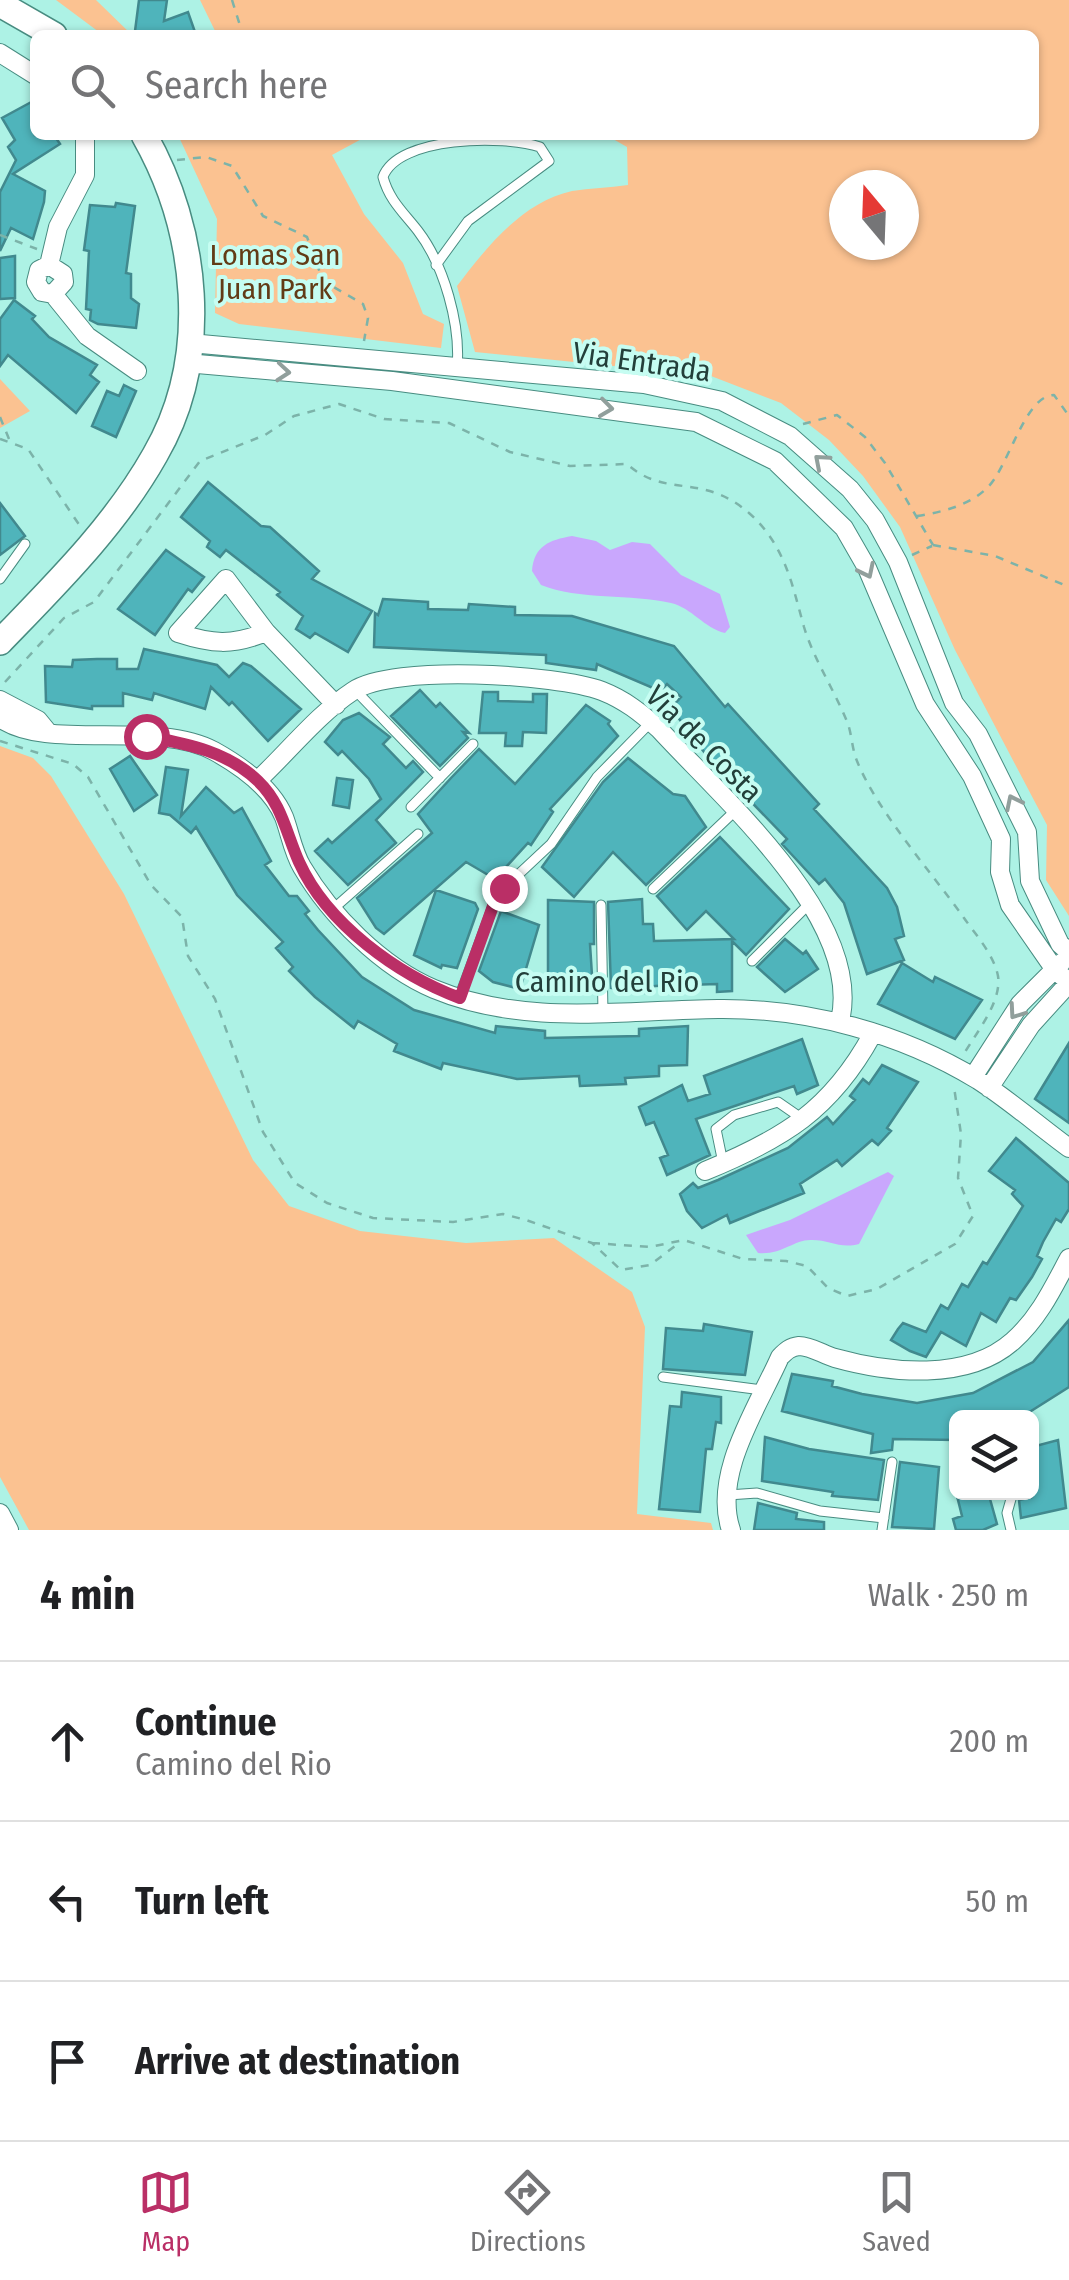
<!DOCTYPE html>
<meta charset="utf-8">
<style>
body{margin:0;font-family:"Fira Sans Condensed",sans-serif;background:#f6f6f6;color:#202124}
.controls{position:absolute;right:30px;bottom:30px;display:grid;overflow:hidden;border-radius:15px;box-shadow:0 2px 8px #0004}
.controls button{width:90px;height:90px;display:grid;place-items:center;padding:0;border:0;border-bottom:2px solid #e0e0e0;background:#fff;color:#202124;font:50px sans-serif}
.compass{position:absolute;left:829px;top:170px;width:90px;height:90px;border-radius:50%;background:#fff;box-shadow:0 2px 8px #0004;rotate:341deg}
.stop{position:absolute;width:30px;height:30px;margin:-22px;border:8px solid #ba2f66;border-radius:50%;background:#fff}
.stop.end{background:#ba2f66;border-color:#fff;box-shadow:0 2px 10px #0008}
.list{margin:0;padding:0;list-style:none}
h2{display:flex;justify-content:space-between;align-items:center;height:130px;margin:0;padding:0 40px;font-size:42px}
h2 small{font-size:32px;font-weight:400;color:#757577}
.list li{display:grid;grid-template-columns:65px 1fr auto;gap:30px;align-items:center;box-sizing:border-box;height:160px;padding:0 40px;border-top:2px solid #e0e0e0}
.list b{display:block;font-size:38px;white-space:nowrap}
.list p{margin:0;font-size:32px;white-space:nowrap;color:#757577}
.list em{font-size:32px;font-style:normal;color:#757577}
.icon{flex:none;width:55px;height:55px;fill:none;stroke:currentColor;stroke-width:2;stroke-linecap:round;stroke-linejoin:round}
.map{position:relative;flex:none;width:1069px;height:1530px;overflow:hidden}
.search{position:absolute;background:#fff;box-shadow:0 2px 8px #0004;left:30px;right:30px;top:30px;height:110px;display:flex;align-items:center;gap:25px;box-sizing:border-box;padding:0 35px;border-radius:15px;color:#757577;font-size:38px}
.sheet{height:610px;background:#fff}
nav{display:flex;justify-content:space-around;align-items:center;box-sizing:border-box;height:140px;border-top:2px solid #e0e0e0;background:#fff;font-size:28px;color:#757577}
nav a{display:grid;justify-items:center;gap:5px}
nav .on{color:#ba2f66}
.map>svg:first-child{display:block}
.green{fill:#fbc291;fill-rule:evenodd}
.water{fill:#c9a7fd}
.building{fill:#4fb4bb;stroke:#41898e;stroke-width:2.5}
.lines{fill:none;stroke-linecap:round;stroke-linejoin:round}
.service-casing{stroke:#488c81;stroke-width:11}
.minor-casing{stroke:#488c81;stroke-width:20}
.secondary-casing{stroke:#488c81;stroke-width:28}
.path{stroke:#7cb3a9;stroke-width:2.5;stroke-dasharray:8 8;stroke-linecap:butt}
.service{stroke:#fff;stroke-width:9}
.minor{stroke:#fff;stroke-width:18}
.secondary{stroke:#fff;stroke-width:25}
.oneway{stroke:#919f9c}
.route{stroke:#ba2f66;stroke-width:12}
.labels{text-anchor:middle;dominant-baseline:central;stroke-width:8;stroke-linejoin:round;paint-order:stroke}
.park-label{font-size:30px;fill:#623b16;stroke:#c6fdf2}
.street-label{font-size:30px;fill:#233f3a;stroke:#c6fdf2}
</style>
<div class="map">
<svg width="1069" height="1530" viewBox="0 0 1069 1530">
<rect width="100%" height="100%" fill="#adf2e5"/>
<path class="green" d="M56,0H96L132,35H103Z
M200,0H1069V916L1046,880L1047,825L955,650L900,527L863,476L829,440L781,403L711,376L475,352L457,286C486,248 522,202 572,191C590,188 609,188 628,185L627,147L606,135H1034V35H217ZM844,185H904V245H844Z
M178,135H369L332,155L364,214L403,263L423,314L444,324L441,348L239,324L215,313L217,219Z
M0,379L30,411L0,428Z
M0,746L33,758L51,776L124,894L253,1160L289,1206L360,1231L466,1243L554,1238L632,1292L645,1327L637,1514L711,1523L713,1530H29L0,1477Z"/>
<path class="water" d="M572,536L596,541L610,550L632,542L650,544L681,575L720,594L730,627L725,633C704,628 692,608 671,603C632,594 578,600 541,585L532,571C534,546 549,540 572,536Z
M888,1172L894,1176L859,1244C840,1249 830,1240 812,1240C794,1239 783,1255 758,1253L746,1235L790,1220Z"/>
<path class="building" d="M139,0H167L164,21L188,12L196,35L135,31Z
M35,100V135H54L60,144L13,174L45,191L44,202L33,239L11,228L0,251V192L16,160L8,147L15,140L2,118Z
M116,203L135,206L126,273L131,274V298L139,304L136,328L98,324L90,320L91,310L86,309L89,251L84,250L90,205L115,207Z
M15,256V298L0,299V258Z
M14,300L35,316L32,319L49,337L97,365L90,375L99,382L76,413L8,355L0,366V319Z
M124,385L136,391L116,437L92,426L107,391L119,396Z
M208,482L261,526L270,527L319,571L312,579L372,611L348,652L315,633L310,638L296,629L303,616L277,595L280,592L226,550L220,557L207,547L210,541L181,517Z
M0,503L25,536L0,555Z
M166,550L204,577L192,592L188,589L155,635L118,609Z
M383,599L428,602V609L468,610L469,604L515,607V615L572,616L674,646L725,707L728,704L819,804L814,809L887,888L897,907L904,936L895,939L904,960L867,974L844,903L825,879L819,884L794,857L782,844L787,839L707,756L671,708L681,697L667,684L660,691L597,664L596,670L546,663V655L374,647L375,613L378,615Z
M144,649L217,665L229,677L243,663L251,666L301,709L268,741L232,702L229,705L211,687L205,709L154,693L152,700L123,693V706H92V709L46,702L45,666L72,667L73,660L97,659H117V669H138Z
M420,690L436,707L440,703L469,733L463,732L468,738L440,766L391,716Z
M483,692H498V701L533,702V694H547L546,733L523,732L522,746H505L506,733H479Z
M586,705L610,721L608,724L618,736L550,809L553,812L531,845L528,843L495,879L466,862L384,934L376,928L357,898L432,833L418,814L451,778L479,749L515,784Z
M359,713L390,737L383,744L406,768L413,761L423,772L376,820L396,843L348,885L315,851L328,839L332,843L381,799L369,779L342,751L338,755L325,742L343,720Z
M130,756L157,795L134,811L110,769Z
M628,758L673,794L685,796L706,827L646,885L613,852L574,897L542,867L603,782Z
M166,767L188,770L181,816L206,787L234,813L242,808L271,861L265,865L289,896H297L309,911L305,914L318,930L362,977L414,1010L495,1033L496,1026L545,1031V1038L639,1036V1029L688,1026L687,1065L659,1066V1076L625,1078L626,1084L580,1086L579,1076L517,1079L443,1063L441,1069L394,1051L397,1044L358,1021L354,1028L315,997L289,971L293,967L276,948L283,942L237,895L196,827L191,833L170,815L159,813Z
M337,778L353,780L349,808L333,805Z
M720,837L789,909L746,955L732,941V991L717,992V984L655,986L645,993L611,988L608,902L642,899L643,924H653L654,941L734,939L706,911L687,930L657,896Z
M436,890L475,903L478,909L457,968L442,965L441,968L414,955Z
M548,900L594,902V944H590L593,991L548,994Z
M501,911L539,925L520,989L493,982L479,971Z
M785,939L803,954L806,951L818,969L785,992L757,967Z
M902,963L933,982L935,977L982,1000L955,1039L878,1004Z
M802,1039L818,1085L797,1094L794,1086L696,1119L710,1155L667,1175L660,1158L668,1155L654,1122L646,1125L639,1107L682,1085L688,1101L710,1094L704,1076Z
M1069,1043V1123L1035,1099Z
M882,1065L918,1082L887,1128L891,1131L878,1145L872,1140L842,1166L837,1160L800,1184L804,1193L730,1223L727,1215L702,1228L687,1211L680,1194L693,1183L698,1188L718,1180L788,1148L827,1117L833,1124L855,1100L850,1096L863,1079L869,1084Z
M1016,1138L1069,1183V1209L1061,1222L1056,1219L1043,1242L1037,1256L1042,1259L1032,1277L1016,1300L1010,1298L996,1322L981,1313L966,1346L941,1332L926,1357L910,1351L891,1340L898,1329L903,1323L926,1332L941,1305L948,1309L962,1284L968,1287L983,1262L987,1264L1023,1206L1012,1194L1015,1190L989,1171Z
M1069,1320V1387L1020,1418H956V1440L893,1439L892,1450L871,1453L873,1434L782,1411L792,1374L833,1381L832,1386L862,1394L917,1403L973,1393L1033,1362Z
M704,1324L752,1332L745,1375L663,1369L666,1328L703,1331Z
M682,1392L721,1397V1423L716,1422L712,1449H706L700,1512L659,1509L670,1406L681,1407Z
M765,1437L809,1449L884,1460L878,1500L832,1496L833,1492L762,1481Z
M1058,1440L1066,1508L1021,1518L1019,1500L1032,1497V1447Z
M900,1462L939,1467L934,1529L892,1527Z
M956,1492H988L997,1524L983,1530H956L953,1519L962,1516Z
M758,1503L797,1513L796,1519L824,1522V1530H754Z"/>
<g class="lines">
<defs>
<path id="service" d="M436,265L468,221L549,161L540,147C504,135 398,136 383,177C389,200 404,213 418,231C444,265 461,325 457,368
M0,579L25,544
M356,691L440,778
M411,807L473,744
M653,889L735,811
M601,905L603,1013
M332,910L418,834
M752,961L810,903
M459,998L493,906L504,888L551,844L597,777L651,722
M723,1163L716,1129L734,1115L778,1102L804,1120
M663,1377L762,1390
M728,1495L757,1493L820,1511L884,1518
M882,1530L892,1462
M1011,1530L1007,1513L1013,1492"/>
<path id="minor" d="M0,53L35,75
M49,265L58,227L85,175V135
M53,294L64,282L63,274L49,265L39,270L36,282L42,292L53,294L87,336L137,371
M190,343L644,384L722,401L790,436L850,489L875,520L898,562L954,703L978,734L1027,832L1030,881L1060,944L1069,952
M186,363L392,381L696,422L775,461L844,528L867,568L925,704L972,776L1001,839L1000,872L1010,905L1055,970L1069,982
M266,632C232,646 212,644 178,633L226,579L266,632L336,705
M0,700L38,720L47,731
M0,718C47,752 155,719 214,751C241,766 272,788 284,817C290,833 293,852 302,867C330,915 382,967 434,989C525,1027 622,1010 718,1009C808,1008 901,1033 978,1080C1009,1100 1039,1126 1069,1148
M258,780C288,752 318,714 353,691C393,664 556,674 602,691C625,700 641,713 659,729C722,798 864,920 840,1021
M973,1077L1020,1004L1061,963
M989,1088L1031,1025L1069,983
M705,1171C783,1139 831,1110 872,1035
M0,1513L9,1530
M731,1530C712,1474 758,1407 780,1357C786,1351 790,1347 799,1346C811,1346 824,1355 835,1358C889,1373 967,1382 1013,1341C1039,1318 1053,1288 1069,1258"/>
<path id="secondary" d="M0,4L54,35
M0,642C56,584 115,526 155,455C212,357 198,230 144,135"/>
</defs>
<use href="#service" class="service-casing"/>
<use href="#minor" class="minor-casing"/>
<use href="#secondary" class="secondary-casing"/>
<path class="path" d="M232,0L243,35
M177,160L206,157L232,166L263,216L307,237L323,281L363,304L368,318L364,341
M0,235L37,249
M0,417L9,439
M803,424L837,415L865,437L885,463L933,545
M0,439L28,449L80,526
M917,516C942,512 969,506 988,487C1009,466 1025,395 1054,395L1069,416
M933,545L995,556L1069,587
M912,555L932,546
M5,682L64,618L94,602L200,461L265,435L294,416L339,404L384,419L449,423L510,452L570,466L627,464C666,499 702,472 749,513C785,545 792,584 804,627C814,660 835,691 848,724C852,736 852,749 857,761C877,811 932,873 964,918C976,935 994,955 998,976C1002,1001 977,1032 965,1052
M0,741L73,764L88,777L151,885L182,917L188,956L215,999L263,1132L295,1183L327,1203L373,1218L453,1222L503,1214L526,1220L592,1243L621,1270L650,1265L679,1243
M592,1243L650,1247L684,1240L743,1259L786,1261L807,1266L828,1288L847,1296L877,1289L955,1244L973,1216L958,1178L961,1134L954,1087"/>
<use href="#service" class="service"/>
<use href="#minor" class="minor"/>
<use href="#secondary" class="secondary"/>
</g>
<defs><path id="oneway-chevron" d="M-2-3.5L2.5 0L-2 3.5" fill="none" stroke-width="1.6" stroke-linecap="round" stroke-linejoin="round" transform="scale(2.5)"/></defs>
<g class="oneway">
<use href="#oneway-chevron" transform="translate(283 372) rotate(5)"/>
<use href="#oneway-chevron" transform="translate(606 408) rotate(7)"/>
<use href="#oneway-chevron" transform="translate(821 461) rotate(-139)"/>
<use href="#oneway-chevron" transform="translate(867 571) rotate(64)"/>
<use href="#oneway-chevron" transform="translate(1013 802) rotate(-116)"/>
<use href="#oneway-chevron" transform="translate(1016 1012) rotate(125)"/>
</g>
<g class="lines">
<path class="route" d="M146,736C187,744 227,751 258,781C282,804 286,833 299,862C327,924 398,975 460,998L493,906L504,888"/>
</g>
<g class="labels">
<g class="park-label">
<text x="275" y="255">Lomas San<tspan x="275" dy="34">Juan Park</tspan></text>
</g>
<g class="street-label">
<text transform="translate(642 362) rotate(8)">Via Entrada</text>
<text transform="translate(704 744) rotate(45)">Via de Costa</text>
<text x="607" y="982">Camino del Rio</text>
</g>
</g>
</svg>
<div class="controls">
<button><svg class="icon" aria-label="layers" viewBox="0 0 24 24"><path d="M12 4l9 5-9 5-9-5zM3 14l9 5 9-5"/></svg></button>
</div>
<svg class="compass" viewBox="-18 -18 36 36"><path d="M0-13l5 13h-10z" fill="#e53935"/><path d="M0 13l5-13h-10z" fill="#757577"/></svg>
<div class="stop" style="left:146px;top:736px"></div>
<div class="stop end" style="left:504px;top:888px"></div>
<div class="search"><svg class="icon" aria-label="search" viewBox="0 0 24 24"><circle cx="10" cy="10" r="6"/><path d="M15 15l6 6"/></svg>Search here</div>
</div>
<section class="sheet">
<h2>4 min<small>Walk · 250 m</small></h2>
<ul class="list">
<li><svg class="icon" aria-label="ahead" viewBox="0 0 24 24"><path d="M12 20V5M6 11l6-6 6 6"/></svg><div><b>Continue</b><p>Camino del Rio</p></div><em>200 m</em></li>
<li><svg class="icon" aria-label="left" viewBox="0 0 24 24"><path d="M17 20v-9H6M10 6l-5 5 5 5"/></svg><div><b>Turn left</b></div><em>50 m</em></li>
<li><svg class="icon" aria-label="arrive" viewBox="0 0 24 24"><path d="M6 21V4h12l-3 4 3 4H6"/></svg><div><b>Arrive at destination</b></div></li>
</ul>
</section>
<nav>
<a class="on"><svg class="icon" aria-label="map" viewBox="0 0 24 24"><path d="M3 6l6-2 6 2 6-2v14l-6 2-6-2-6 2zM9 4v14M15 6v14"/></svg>Map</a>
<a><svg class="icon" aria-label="directions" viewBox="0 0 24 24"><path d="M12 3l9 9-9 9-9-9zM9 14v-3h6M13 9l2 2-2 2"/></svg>Directions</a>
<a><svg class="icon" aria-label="saved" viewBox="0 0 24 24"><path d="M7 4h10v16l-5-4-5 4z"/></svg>Saved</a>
</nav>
